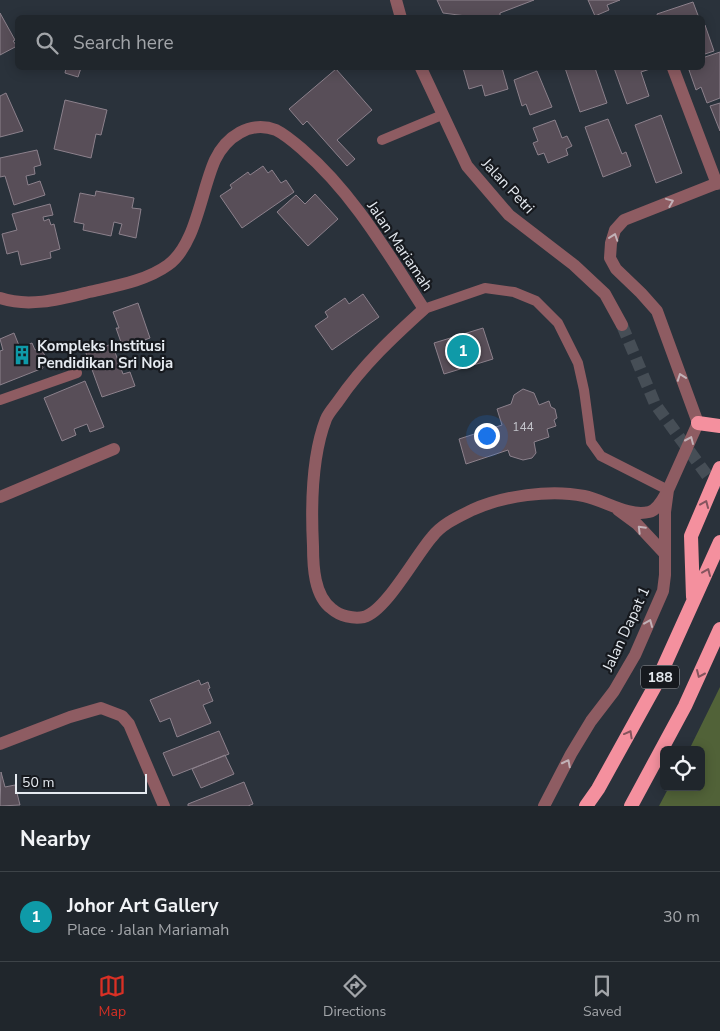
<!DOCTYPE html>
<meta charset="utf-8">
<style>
body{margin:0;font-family:"Nunito Sans",sans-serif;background:#2d3238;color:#f1f3f6}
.controls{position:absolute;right:15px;bottom:15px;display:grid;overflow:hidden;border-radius:8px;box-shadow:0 2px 12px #0003}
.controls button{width:45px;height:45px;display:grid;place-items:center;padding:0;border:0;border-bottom:1px solid #3d4348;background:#20262c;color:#f1f3f6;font:25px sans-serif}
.scale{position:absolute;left:15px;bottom:12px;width:132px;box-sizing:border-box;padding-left:5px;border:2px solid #e5eaf0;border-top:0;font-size:14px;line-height:18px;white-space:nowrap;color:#e5eaf0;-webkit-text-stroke:4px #16191e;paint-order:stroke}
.you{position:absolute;left:486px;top:435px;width:18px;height:18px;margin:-12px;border:4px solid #fff;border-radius:50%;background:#1a73e8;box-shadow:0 0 0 8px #1a73e833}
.badge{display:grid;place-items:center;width:32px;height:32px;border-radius:50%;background:#d93025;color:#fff;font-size:16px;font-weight:700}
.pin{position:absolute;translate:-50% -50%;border:2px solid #fff;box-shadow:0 1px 5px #0006}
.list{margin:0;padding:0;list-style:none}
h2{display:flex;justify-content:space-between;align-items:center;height:65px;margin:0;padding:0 20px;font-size:21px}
h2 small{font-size:16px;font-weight:400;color:#a2a5a9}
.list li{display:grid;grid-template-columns:32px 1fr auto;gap:15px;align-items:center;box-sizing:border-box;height:90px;padding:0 20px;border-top:1px solid #3d4348}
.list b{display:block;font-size:19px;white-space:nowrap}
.list p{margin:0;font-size:16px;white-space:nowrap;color:#a2a5a9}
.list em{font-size:16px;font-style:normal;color:#a2a5a9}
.icon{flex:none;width:28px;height:28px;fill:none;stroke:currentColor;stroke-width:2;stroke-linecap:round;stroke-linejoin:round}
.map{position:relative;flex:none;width:720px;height:806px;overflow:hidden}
.search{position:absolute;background:#20262c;box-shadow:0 2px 12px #0003;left:15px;right:15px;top:15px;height:55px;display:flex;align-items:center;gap:12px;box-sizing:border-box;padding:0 18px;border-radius:8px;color:#a2a5a9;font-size:19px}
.sheet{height:155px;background:#20262c}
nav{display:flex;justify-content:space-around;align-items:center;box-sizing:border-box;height:70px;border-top:1px solid #3d4348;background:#20262c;font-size:14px;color:#a2a5a9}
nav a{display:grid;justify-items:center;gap:2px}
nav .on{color:#d93025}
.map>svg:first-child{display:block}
.green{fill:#516238}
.building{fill:#584e58;stroke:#8c818c}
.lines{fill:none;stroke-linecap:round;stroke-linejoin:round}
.minor-tunnel{stroke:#464e56;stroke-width:12;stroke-dasharray:12 6;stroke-linecap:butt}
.service{stroke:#8e5c62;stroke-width:10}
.minor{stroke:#8e5c62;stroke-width:12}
.trunk{stroke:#f4909e;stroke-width:14}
.oneway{stroke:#c2b1b7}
.oneway2{stroke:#85545e}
.labels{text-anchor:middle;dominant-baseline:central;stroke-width:4.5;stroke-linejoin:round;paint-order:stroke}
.number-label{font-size:12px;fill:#c2c3ca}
.shield{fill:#16191e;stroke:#a7abb1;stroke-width:1}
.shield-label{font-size:14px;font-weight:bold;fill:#e5eaf0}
.street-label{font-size:15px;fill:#e5eaf0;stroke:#16191e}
.poi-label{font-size:15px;font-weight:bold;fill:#e5eaf0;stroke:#16191e;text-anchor:start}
</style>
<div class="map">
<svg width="720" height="806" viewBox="0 0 720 806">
<rect width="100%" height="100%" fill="#2a323b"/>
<path class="green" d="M720,687V806H659L669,787H701V750H689Z"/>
<path class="building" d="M437,0H534L500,13V18H467L466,16L443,13Z
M588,0H620L607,5L609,10L595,16Z
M693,2L699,18H658L657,14Z
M0,13L15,40L13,41L17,46L0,55Z
M702,25H705L714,51L702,55Z
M720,52V98L707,103L701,87L696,90L689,70L694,68H702V58Z
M66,68H81L78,77L65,73Z
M463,68H502L508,89L485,96L482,85L469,89Z
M565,68H595L607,103L580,112Z
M614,68H650V69L641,72L649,96L627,104Z
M336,69L372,110L337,140L355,159L347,166L307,121L303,125L289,109Z
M537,71L552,107L530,115L526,104L522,106L514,80Z
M6,93L23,131L0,137V96Z
M65,100L107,110L101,135L96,134L91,158L54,149Z
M720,103V131L710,106Z
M661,115L682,173L656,183L635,125Z
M608,119L622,154L626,152L631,166L603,177L585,127Z
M555,120L562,138L567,136L572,146L566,149L568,155L548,163L544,153L538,155L533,143L538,141L533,128Z
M37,150L41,165L34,167L35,174L26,176L28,185L40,181L45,195L14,205L5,176L0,177V158Z
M263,166L268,173L272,170L281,183L286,180L294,192L242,228L220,196L232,188L230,185L248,172L250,175Z
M96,191L134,198L132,208L141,209L136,238L119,234L122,224L114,222L111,236L83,230L84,224L74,222L80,193L95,196Z
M315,194L338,219L308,246L277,212L296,195L305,204Z
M50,204L53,215L43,217L44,221L49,219L51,225L54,224L60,249L50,252L51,258L21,265L18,251L7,254L2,234L17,230L12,214Z
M363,294L379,317L332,350L315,326L328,317L325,312L345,298L349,304Z
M138,303L150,338L123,348L116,328H119L113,312Z
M483,328L493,359L444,374L434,343Z
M14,333L20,348L32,343L35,350L41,348L47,360L41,362L43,368L0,385V351L3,350L0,339Z
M112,344L123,374L130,372L135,386L102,397L86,353Z
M85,381L104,427L90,432L87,424L74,429L76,435L62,441L44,398Z
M523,389L534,393L539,405L549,401L551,407L555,409L557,418L554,420L556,426L547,429L549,437L534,442L536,453L532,458L523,460L510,456L508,450L466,464L459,439L502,425L497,409L511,404L514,395Z
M199,680L201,685L208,682L210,688L208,689L213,701L203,705L211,723L177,737L170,718L160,722L150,700Z
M219,731L229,754L173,776L163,753Z
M225,755L234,774L201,788L192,769Z
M1,772L5,787L15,785L20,805L0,806Z
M244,782L253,804L248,806H188V804Z"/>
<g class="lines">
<path class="minor-tunnel" d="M622,325L655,404L720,493"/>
<path class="service" d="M382,140L442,115
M424,309L485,288L514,292L536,301L558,323L578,363L584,390L591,442L601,456L668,490
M0,400L77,373"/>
<path class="minor" d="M396,0L401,18
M421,68L467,166L509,215L574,265L605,294L622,325
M673,68L717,184
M0,298C29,308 61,299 89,292C115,286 146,281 168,265C196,245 201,191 215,160C226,137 250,120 276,130C286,135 295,143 303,150C354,194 388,254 424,309C393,337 363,365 339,400C335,406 329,412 326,419C312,455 311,507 313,546C313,566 314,596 332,609C340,616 353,619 364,617C386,611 416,555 432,537C442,524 458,517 472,510C503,496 550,489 584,496C604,500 628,517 649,512C658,510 664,497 668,490
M0,497L114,449
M618,510L637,524L665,554
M0,744L70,717L101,708L122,716L129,724L164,806
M544,806L571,754L591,721L614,691L635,655L663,591L665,575V512L668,490L698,423L657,311L641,293L616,269L610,258L611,243L615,230L624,220L720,182"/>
<path class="trunk" d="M698,423L720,426
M693,597L691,536L720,468
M586,806L598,789L655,686L720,542
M631,806L685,706L720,629"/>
</g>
<defs><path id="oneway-chevron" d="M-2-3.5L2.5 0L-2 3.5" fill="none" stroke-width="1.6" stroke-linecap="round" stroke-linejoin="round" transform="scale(1.25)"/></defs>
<g class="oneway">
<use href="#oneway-chevron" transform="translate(670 202) rotate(-22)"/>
<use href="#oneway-chevron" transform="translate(614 237) rotate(-71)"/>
<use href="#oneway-chevron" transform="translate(681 377) rotate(-110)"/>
<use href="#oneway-chevron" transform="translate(690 440) rotate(-66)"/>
<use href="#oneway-chevron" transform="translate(641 529) rotate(-135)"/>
<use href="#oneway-chevron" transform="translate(649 623) rotate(-67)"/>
<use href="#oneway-chevron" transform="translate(567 763) rotate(-63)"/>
</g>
<g class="oneway2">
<use href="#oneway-chevron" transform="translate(705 504) rotate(-67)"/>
<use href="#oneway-chevron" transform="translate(707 572) rotate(-67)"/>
<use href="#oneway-chevron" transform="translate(700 674) rotate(114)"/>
<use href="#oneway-chevron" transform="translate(629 734) rotate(-61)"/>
</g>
<defs>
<symbol id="building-bare" viewBox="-9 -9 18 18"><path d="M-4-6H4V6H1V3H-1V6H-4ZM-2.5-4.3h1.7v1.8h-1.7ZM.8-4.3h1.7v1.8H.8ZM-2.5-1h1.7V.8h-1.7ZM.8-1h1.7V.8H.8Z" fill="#0f9aa8" stroke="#16191e" stroke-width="2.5" paint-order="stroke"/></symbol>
</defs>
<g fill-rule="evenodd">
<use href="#building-bare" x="8" y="341" width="28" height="28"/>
</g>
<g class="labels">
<g class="number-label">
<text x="523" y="427">144</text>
</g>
<rect class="shield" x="641" y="665.5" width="38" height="23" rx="4"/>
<g class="shield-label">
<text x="660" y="677">188</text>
</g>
<g class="street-label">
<text transform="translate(508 186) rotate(47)">Jalan Petri</text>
<text transform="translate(400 246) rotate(56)">Jalan Mariamah</text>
<text transform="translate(626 629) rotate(-65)">Jalan Dapat 1</text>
</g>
<g class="poi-label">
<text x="37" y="346">Kompleks Institusi<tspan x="37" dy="17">Pendidikan Sri Noja</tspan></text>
</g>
</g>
</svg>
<div class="controls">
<button><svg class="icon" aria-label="locate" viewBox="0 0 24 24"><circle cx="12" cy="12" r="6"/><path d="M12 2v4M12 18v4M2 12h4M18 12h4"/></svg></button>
</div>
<div class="scale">50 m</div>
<div class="you"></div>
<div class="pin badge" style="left:463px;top:351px;background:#0f9aa8">1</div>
<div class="search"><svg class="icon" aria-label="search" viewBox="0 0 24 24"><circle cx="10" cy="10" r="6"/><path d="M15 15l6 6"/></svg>Search here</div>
</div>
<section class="sheet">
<h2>Nearby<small></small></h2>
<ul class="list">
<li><span class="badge" style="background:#0f9aa8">1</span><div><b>Johor Art Gallery</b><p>Place · Jalan Mariamah</p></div><em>30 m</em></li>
</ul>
</section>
<nav>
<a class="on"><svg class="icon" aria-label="map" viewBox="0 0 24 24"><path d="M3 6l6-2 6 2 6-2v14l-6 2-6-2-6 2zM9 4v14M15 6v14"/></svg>Map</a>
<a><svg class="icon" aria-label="directions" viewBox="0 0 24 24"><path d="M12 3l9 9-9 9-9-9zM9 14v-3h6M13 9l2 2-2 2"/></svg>Directions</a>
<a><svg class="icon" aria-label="saved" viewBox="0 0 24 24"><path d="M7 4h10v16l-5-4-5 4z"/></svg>Saved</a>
</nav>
